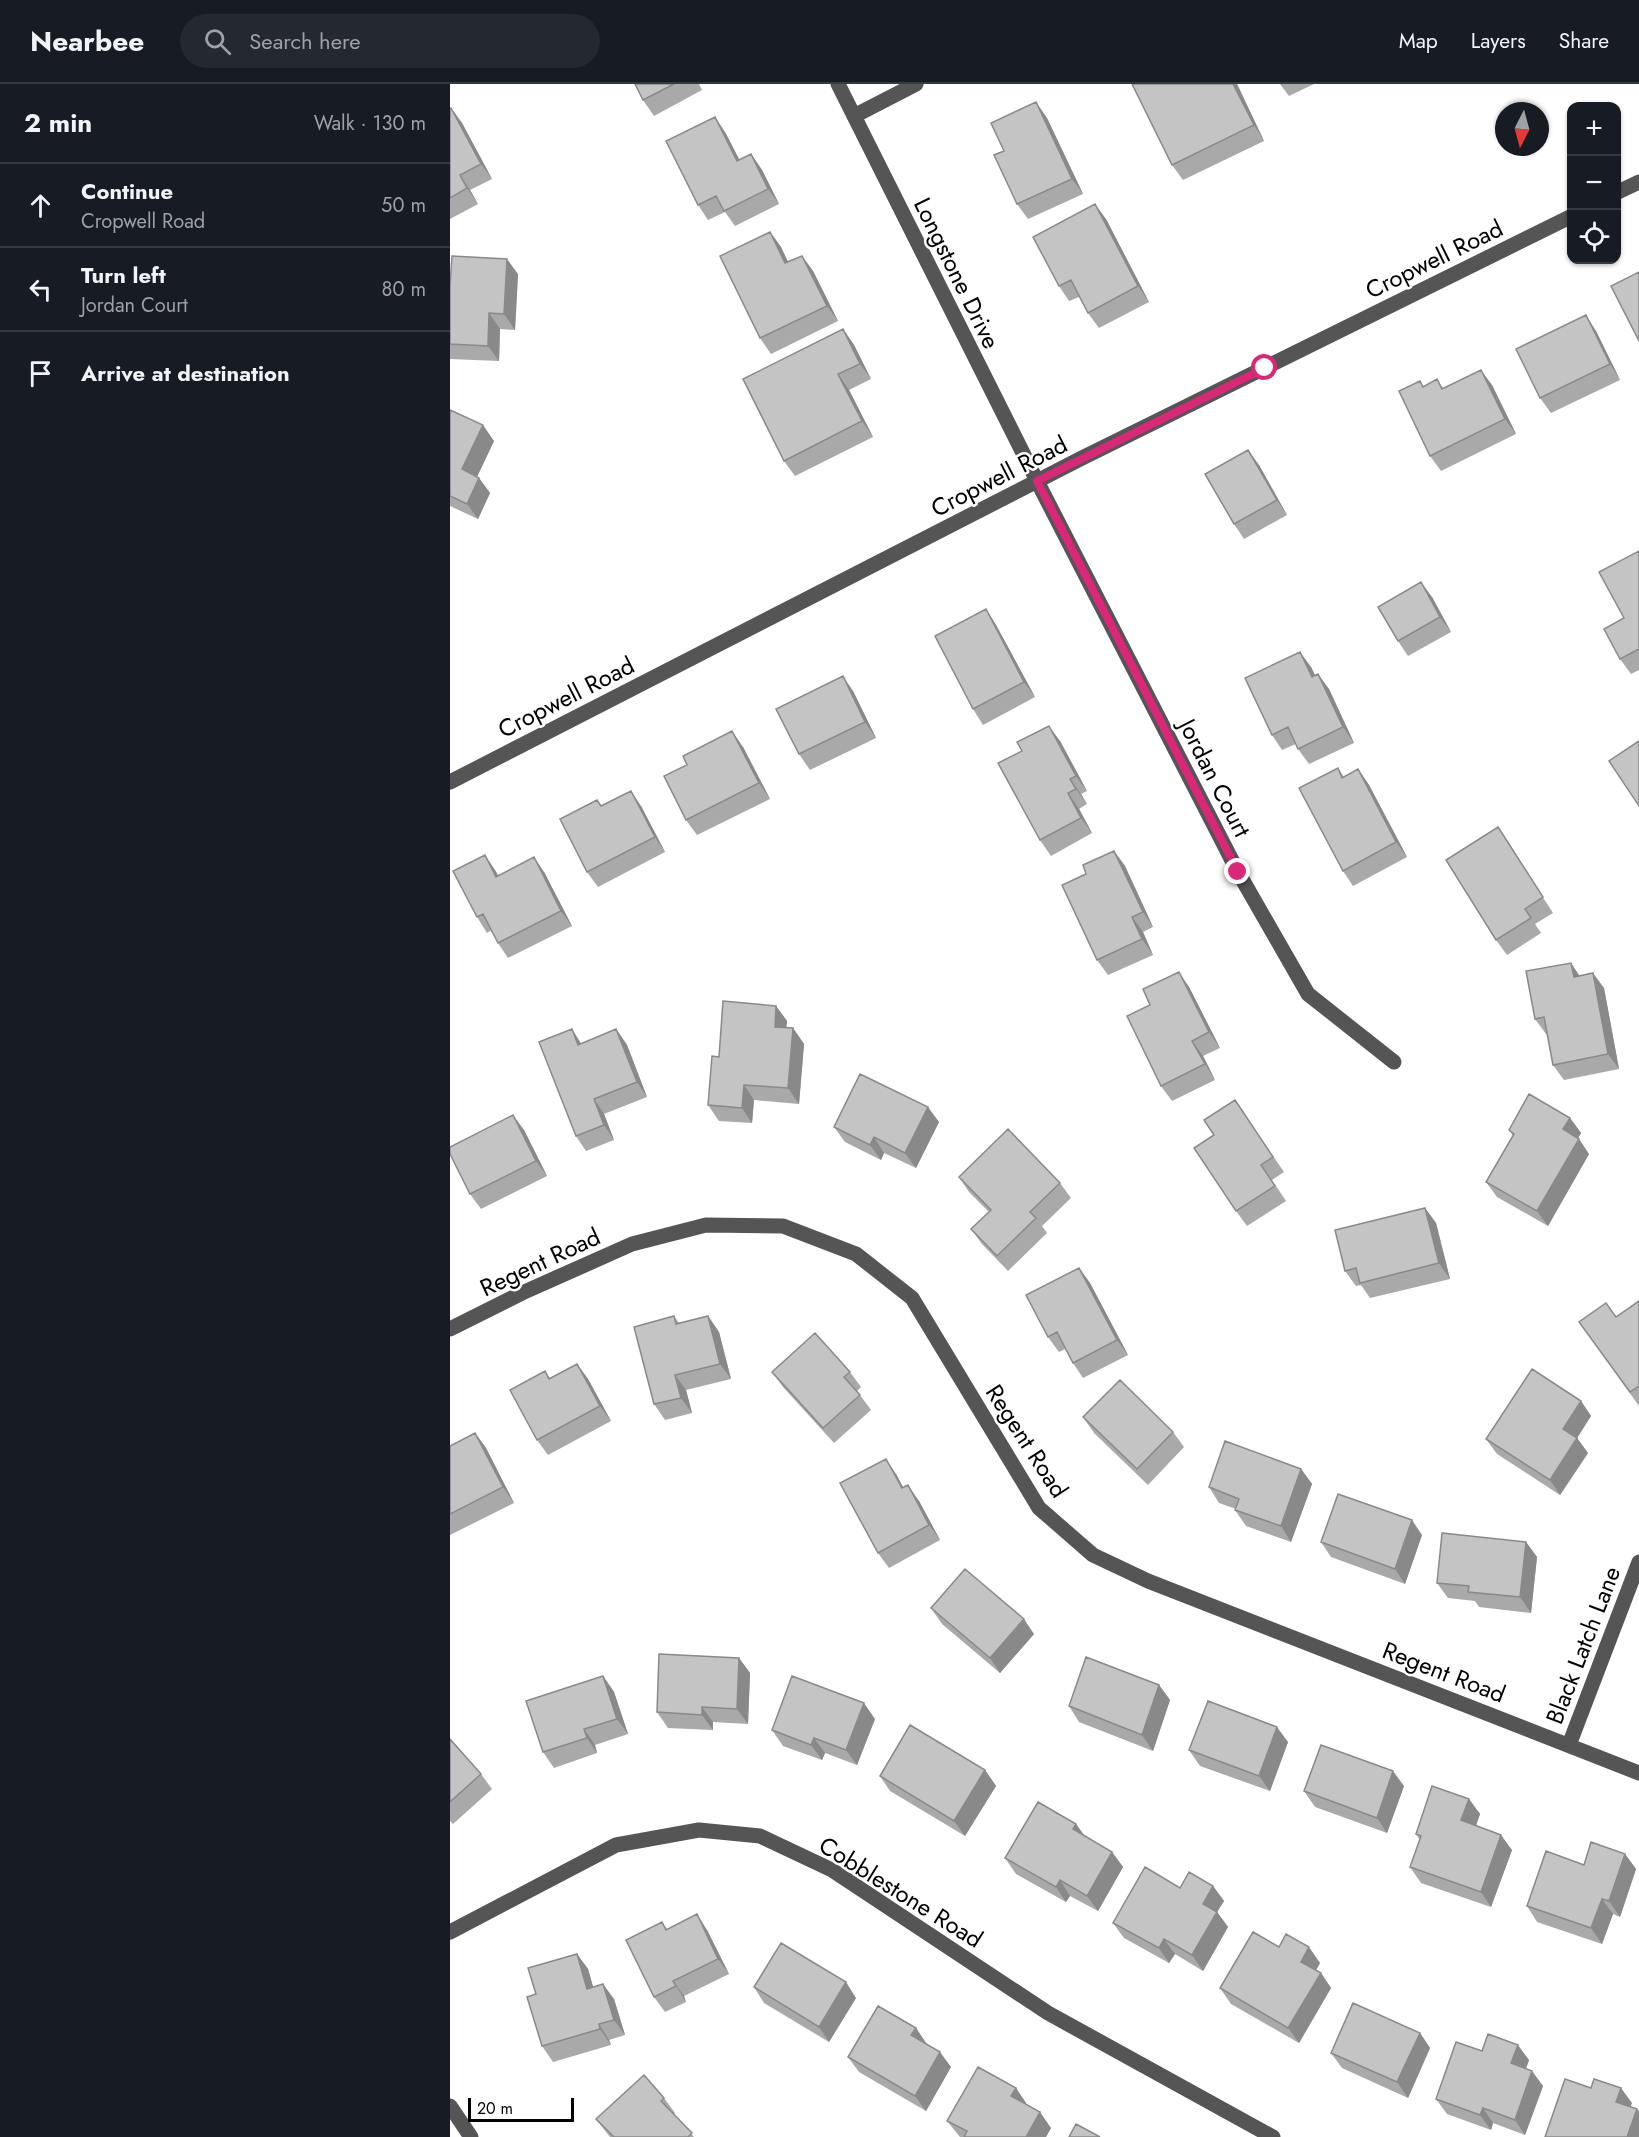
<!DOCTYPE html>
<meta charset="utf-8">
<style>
body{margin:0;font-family:Jost,sans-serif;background:#242831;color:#f1f3f6}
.controls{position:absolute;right:18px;top:18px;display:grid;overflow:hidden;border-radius:12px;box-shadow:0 2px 4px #0004}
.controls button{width:54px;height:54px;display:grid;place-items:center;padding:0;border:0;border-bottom:2px solid #363941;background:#171b24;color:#f1f3f6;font:30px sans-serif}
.compass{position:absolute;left:1045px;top:18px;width:54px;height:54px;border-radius:50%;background:#171b24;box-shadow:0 2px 4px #0004;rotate:186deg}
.scale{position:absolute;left:18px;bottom:15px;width:106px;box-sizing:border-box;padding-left:6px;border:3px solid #000;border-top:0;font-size:16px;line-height:21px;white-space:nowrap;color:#000;-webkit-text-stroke:4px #fff;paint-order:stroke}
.stop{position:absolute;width:18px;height:18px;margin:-14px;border:4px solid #db2777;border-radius:50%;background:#fff}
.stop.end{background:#db2777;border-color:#fff;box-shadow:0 2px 6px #0008}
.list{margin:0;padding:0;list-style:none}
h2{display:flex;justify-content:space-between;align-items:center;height:78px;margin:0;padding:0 24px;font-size:26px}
h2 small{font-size:20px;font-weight:400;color:#9ea1a6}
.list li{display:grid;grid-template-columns:39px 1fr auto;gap:18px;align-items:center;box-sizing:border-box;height:84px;padding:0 24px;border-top:2px solid #363941}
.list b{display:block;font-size:22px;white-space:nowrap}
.list p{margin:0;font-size:20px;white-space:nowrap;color:#9ea1a6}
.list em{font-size:20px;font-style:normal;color:#9ea1a6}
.icon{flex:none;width:33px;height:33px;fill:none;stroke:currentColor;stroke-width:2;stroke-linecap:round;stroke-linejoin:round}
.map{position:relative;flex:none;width:1189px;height:2053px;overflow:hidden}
header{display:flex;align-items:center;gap:36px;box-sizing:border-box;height:84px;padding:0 30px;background:#171b24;border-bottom:2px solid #363941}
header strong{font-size:28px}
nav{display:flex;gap:33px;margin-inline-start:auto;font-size:21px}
.search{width:420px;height:54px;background:#242831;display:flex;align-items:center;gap:15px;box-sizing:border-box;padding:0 21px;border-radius:33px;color:#9ea1a6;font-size:22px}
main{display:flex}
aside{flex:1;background:#171b24}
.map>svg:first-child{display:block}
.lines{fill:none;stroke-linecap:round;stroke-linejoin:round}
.minor{stroke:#555;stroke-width:15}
.wall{fill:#a9a9a9}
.shaded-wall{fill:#898989}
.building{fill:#c4c4c4;stroke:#898989;stroke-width:1.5}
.route{stroke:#db2777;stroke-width:8}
.labels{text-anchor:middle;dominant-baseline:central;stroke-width:5;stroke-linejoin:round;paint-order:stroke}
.street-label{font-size:24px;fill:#000;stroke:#fff}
</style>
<header>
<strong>Nearbee</strong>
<div class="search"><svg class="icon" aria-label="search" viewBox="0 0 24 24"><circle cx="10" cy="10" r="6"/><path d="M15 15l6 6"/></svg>Search here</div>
<nav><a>Map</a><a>Layers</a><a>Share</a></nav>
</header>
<main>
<aside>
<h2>2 min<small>Walk · 130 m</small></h2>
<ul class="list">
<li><svg class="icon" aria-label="ahead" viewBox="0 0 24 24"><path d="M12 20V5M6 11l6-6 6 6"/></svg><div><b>Continue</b><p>Cropwell Road</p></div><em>50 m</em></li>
<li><svg class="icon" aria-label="left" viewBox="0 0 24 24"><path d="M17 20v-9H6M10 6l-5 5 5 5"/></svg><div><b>Turn left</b><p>Jordan Court</p></div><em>80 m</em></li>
<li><svg class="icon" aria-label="arrive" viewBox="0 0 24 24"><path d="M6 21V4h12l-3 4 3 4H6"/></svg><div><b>Arrive at destination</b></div></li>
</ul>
</aside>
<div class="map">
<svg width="1189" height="2053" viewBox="0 0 1189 2053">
<rect width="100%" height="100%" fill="#fff"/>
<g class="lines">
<path class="minor" d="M388,0L587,397L788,788L858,910L944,978
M404,32L466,0
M1166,109L1189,98
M0,698L632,374L1122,132
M0,1245L72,1209L182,1160L256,1141L333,1142L406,1170L462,1214L589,1424L643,1471L698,1497L1189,1689
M1119,1661L1189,1478
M0,1848L166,1761L249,1746L310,1752L382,1786L598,1929L823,2053
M0,2022L21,2053"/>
</g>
<path class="wall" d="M185,0H249L252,6L204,32L193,16Z
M787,0L814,57L733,96L722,81Z
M830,0H864L839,12Z
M1,24L12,39L42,95L20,106L28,120L0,135V25Z
M597,34L633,110L578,135L567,120L554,67Z
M275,48L289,76L301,70L312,86L329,120L285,142L275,128L258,136L248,121Z
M656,135L699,218L649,244L638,229L629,213L619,217L609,202Z
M320,148L331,163L338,178L352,172L363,187L388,237L321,270L310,254Z
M68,190L65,246L50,245L49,277L0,275V202Z
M393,245L404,261L421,295L399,306L423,353L345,392L334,377Z
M1146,247L1170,296L1101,329L1090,314Z
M987,295L993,304L1042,301L1066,350L991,387L980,372Z
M0,326L44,357L27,393L29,394L40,409L28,435L0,422Z
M809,381L837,431L794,455L784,440Z
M1189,467V586L1181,590L1170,575L1174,534Z
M982,513L1001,548L958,572L948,557Z
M536,525L546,541L585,613L533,641L523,625Z
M861,583L865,591L879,605L904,659L859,680L848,665L846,660L832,666L822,651Z
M403,607L426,654L360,686L349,670Z
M610,657L637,707L631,710L637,720L629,725L642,749L601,772L590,756L572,667Z
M293,663L320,715L247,751L236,736L237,681Z
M888,684L894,693L908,685L919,701L957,773L903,802L893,787Z
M151,722H191L215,768L148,803L137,788Z
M1048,743L1103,829L1085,840L1091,849L1057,871L1046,856Z
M664,767L675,782L703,843L693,848L703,871L658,891L647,876L636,790Z
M45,786L48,791L94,788L122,842L58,874L48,859L42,846L37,849L27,833Z
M1129,892L1154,904L1169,985L1114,996L1103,981L1097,950H1096L1085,935Z
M739,903L770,964L753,972L765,996L722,1017L711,1002Z
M326,922L337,937L336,944H343L354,960L349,1020L304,1016L302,1039L269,1037L258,1021L269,973Z
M166,945L177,961L197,1013L154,1030L164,1056L136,1067L126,1052L132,959Z
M785,1016L834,1088L822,1096L836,1117L797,1142L786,1127L764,1051Z
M1120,1034L1131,1049L1128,1054L1139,1070L1098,1142L1047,1113L1036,1098L1063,1052L1059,1046Z
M489,1038L466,1084L434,1069L431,1076L395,1058L384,1043Z
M74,1046L97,1092L31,1125L20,1110Z
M509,1093L610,1099L621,1114L592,1142L597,1149L558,1187L532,1160L521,1145L539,1128L519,1108Z
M975,1124L986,1139L1000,1195L920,1214L911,1201L906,1202L895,1187Z
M629,1184L640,1199L678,1271L633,1294L623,1279L615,1265L609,1268L598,1253Z
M1189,1217V1322L1129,1238L1166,1233Z
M224,1232L229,1239L258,1232L269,1248L281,1295L236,1306L242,1329L215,1336L204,1320Z
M127,1280L138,1295L161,1337L98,1371L87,1356L95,1287L100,1294Z
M322,1288H400L411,1303L407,1307L421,1326L384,1359L333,1303Z
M1131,1317L1141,1332L1127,1354L1138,1369L1110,1411L1047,1370L1036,1355Z
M633,1333L723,1348L734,1363L698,1401L644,1349Z
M25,1349L36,1364L64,1419L0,1451V1362Z
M851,1385L862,1400L841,1458L796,1442L785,1426L786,1425L769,1419L759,1403Z
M446,1390L453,1403L469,1417L490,1456L439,1484L428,1469Z
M972,1451L955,1500L881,1473L871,1458Z
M1076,1458L1087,1473L1081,1529L1029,1523L1025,1517L998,1514L987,1499Z
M481,1524L584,1550L550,1589L492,1540Z
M289,1574L300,1589L298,1640L263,1638V1646L218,1644L207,1628Z
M153,1592L164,1608L178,1650L145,1661L147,1669L104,1684L93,1668Z
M709,1601L720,1616L703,1667L629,1638L619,1622Z
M425,1635L407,1681L375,1669L372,1676L333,1662L322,1646Z
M0,1655L31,1690L42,1705L3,1740L0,1737Z
M838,1658L820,1707L750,1682L739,1666Z
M535,1686L546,1702L515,1752L440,1707L430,1692Z
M954,1702L937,1749L865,1723L854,1707Z
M1019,1715L1030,1730L1026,1742L1062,1766L1041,1823L971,1799L960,1783L970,1756L966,1750Z
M626,1740L634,1752L662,1768L673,1783L648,1827L620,1812L616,1818L566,1790L555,1774Z
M1175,1770L1186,1785L1170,1833L1163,1830L1152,1860L1087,1838L1077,1822L1134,1781Z
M763,1802L774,1817L767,1828L778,1843L753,1887L725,1870L719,1879L674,1854L663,1839L730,1804Z
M212,1838L217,1845L257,1846L279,1890L234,1912L236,1918L215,1928L204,1913Z
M829,1863L870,1879L866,1886L871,1889L881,1904L849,1959L781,1920L770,1904Z
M127,1870L138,1885L143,1903L164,1915L175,1951L159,1956L161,1961L103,1978L92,1962L86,1910Z
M304,1903L406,1914L379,1958L314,1919Z
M466,1944L476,1959V1960L501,1983L476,2027L409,1988L398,1973Z
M970,1949L980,1964L958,2014L892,1984L881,1969Z
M1032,1967L1079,1976L1076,1985L1093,2002L1075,2051L1043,2039L1041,2046L997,2030L986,2015Z
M566,2004L576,2019V2020L601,2044L596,2053H510L497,2037Z
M214,2014L225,2029L224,2030L244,2053H160L146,2035Z"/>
<path class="shaded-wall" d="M783,0H787L814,57L804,41Z
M586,18L597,34L633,110L622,95Z
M1,24L12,39L42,95L31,80Z
M265,33L275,48L298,92L287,77Z
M301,70L312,86L329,120L318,105Z
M10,91L20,106L28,120L17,104Z
M645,120L656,135L699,218L688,202Z
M320,148L331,163L346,195L335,179Z
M352,172L363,187L388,237L377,222Z
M57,175L68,190L65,246L54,230Z
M39,229L50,245L49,277L38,262Z
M1136,231L1146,247L1170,296L1160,280Z
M393,245L404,261L421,295L410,280Z
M1031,286L1042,301L1066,350L1055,335Z
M388,290L399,306L423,353L412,337Z
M33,341L44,357L23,401L12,385Z
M798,366L809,381L837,431L827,416Z
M29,394L40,409L28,435L17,420Z
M971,498L982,513L1001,548L990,533Z
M536,525L546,541L585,613L574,598Z
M850,568L861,583L873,608L862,593Z
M868,590L879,605L904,659L893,643Z
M393,592L403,607L426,654L415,638Z
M599,642L610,657L637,707L626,692Z
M282,647L293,663L320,715L309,699Z
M908,685L919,701L957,773L946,758Z
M620,695L631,710L637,720L626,705Z
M181,707L191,722L215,768L205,753Z
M618,709L629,725L642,749L631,734Z
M1048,743L1059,759L1103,829L1093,813Z
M664,767L675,782L703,843L693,828Z
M35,771L45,786L56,808L46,793Z
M84,773L94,788L122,842L111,827Z
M682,833L693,848L703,871L692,855Z
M1121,879L1131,894L1124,893Z
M729,888L739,903L770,964L759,948Z
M1143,889L1154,904L1169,985L1158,970Z
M326,922L337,937L335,958L325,943Z
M343,944L354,960L349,1020L338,1004Z
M122,945L132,961H128Z
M166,945L177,961L197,1013L187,998Z
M742,957L753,972L765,996L755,980Z
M294,1001L304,1016L302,1039L292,1024Z
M144,1015L154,1030L164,1056L154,1041Z
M478,1023L489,1038L466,1084L455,1069Z
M63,1031L74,1046L97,1092L86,1077Z
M1120,1034L1131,1049L1124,1061L1113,1045Z
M424,1053L434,1069L431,1076L420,1061Z
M1129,1055L1139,1070L1098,1142L1087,1127Z
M975,1124L986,1139L1000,1195L989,1179Z
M629,1184L640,1199L678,1271L667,1256Z
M258,1232L269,1248L281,1295L270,1280Z
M127,1280L138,1295L161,1337L150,1322Z
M225,1291L236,1306L242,1329L231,1314Z
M1131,1317L1141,1332L1127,1354L1138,1369L1110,1411L1100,1396L1113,1345Z
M25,1349L36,1364L64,1419L53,1403Z
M436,1375L446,1390L462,1420L452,1404Z
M851,1385L862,1400L841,1458L831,1442Z
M458,1401L469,1417L490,1456L479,1441Z
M962,1436L972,1451L955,1500L945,1485Z
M1076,1458L1087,1473L1081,1529L1070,1513Z
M574,1535L584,1550L550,1589L540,1574Z
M289,1574L300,1589L298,1640L287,1625Z
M153,1592L164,1608L178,1650L167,1635Z
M709,1601L720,1616L703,1667L692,1651Z
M414,1619L425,1635L407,1681L396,1666Z
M252,1623L263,1638V1646L252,1631Z
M827,1643L838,1658L820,1707L809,1692Z
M134,1645L145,1661L147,1669L137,1654Z
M364,1654L375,1669L372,1676L361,1661Z
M535,1686L546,1702L515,1752L504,1737Z
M943,1687L954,1702L937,1749L927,1734Z
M1019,1715L1030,1730L1022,1752L1011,1736Z
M626,1740L637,1755L623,1745Z
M1051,1751L1062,1766L1041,1823L1031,1808Z
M662,1768L673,1783L648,1827L637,1812Z
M1175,1770L1186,1785L1170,1833L1159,1817Z
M610,1796L620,1812L616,1818L606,1803Z
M763,1802L774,1817L767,1828L778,1843L753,1887L742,1871L753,1820Z
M1152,1815L1163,1830L1152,1860L1141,1844Z
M247,1830L257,1846L279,1890L268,1875Z
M714,1855L725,1870L719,1879L709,1864Z
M859,1863L870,1879L862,1893L851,1878Z
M127,1870L138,1885L148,1920L137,1905Z
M871,1889L881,1904L849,1959L838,1944Z
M223,1897L234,1912L236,1918L226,1902Z
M396,1898L406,1914L379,1958L369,1943Z
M153,1900L164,1915L175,1951L164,1936Z
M149,1940L159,1956L161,1961L150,1945Z
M466,1944L476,1959L472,1967L461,1951Z
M970,1949L980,1964L958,2014L947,1998Z
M1068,1961L1079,1976L1072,1995L1061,1979Z
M490,1968L501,1983L476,2027L465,2012Z
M1082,1987L1093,2002L1075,2051L1065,2036Z
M566,2004L576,2019L572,2028L561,2012Z
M1171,2004L1182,2019L1177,2033L1166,2018Z
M1033,2024L1043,2039L1041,2046L1030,2031Z
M1187,2025L1189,2027V2053H1177Z
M590,2028L601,2044L596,2053H576Z"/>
<path class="building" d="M185,0H224L193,16Z
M682,0H783L804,41L722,81Z
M586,18L622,95L567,120L544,71L554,67L541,39Z
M1,24L31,80L10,91L17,104L0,114V25Z
M265,33L287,77L301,70L318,105L274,127L266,112L248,121L216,57Z
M645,120L688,202L638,229L621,196L609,202L583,153Z
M320,148L335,179L352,172L377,222L310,254L270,172Z
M2,172L57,175L54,230L39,229L38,262L0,260V202Z
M1189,188V257L1161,202Z
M1136,231L1160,280L1090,314L1066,265Z
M393,245L410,280L388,290L412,337L334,377L293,295Z
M1031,286L1055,335L980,372L949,307L970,297L973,303L987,295L992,305Z
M0,326L33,341L12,385L29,394L17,420L0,412Z
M798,366L827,416L784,440L755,390Z
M1189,467V565L1170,575L1154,545L1174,534L1149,488Z
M971,498L990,533L948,557L928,523Z
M536,525L574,598L523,625L485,552Z
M850,568L862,593L868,590L893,643L848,665L838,643L822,651L795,594Z
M393,592L415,638L349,670L326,625Z
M599,642L626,692L620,695L626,705L618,709L631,734L590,756L548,679L572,667L567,658Z
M282,647L309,699L236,736L214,692L237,681L233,672Z
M1189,657V722L1159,677Z
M888,684L892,694L908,685L946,758L893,787L849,704Z
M181,707L205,753L137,788L110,735L147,716L151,722Z
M1048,743L1093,813L1075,825L1081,834L1046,856L996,776Z
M664,767L693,828L682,833L692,855L647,876L612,801L636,790L633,781Z
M35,771L46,793L84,773L111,827L48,859L33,830L27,833L3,787Z
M1121,879L1124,893L1143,889L1158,970L1103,981L1094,933L1085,935L1076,887Z
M729,888L759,948L742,957L755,980L711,1002L677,932L700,921L693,905Z
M273,917L326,922L325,943L343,944L338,1004L294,1001L292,1024L258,1021L262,972L269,973Z
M122,945L128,961L166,945L187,998L144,1015L154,1041L126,1052L89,958Z
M410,990L478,1023L455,1069L424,1053L420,1061L384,1043Z
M1079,1010L1120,1034L1113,1045L1129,1055L1087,1127L1036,1098L1064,1050L1059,1046Z
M785,1016L823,1073L811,1081L825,1102L786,1127L744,1064L764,1051L754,1036Z
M63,1031L86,1077L20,1110L0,1070V1063Z
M558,1045L610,1099L580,1128L586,1134L547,1172L521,1145L541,1126L509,1093Z
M975,1124L989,1179L910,1199L906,1184L895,1187L885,1146Z
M629,1184L667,1256L623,1279L607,1248L598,1253L576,1211Z
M1189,1217V1302L1180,1308L1129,1238L1156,1219L1166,1233Z
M224,1232L226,1240L258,1232L270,1280L225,1291L231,1314L204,1320L184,1243Z
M365,1249L400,1288L394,1293L410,1311L373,1344L322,1288Z
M127,1280L150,1322L87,1356L60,1306L95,1287L99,1295Z
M1082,1285L1131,1317L1113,1345L1127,1354L1100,1396L1036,1355Z
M670,1296L723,1348L687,1385L633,1333Z
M25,1349L53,1403L0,1430V1362Z
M775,1357L851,1385L831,1442L785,1426L789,1415L759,1403Z
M436,1375L452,1404L458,1401L479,1441L428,1469L390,1399Z
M888,1410L962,1436L945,1485L871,1458Z
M992,1449L1076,1458L1070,1513L1018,1508L1019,1502L987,1499Z
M515,1485L574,1535L540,1574L481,1524Z
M209,1570L289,1574L287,1625L252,1623V1631L207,1628Z
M636,1573L709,1601L692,1651L619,1622Z
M153,1592L167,1635L134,1645L137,1654L93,1668L76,1617Z
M342,1592L414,1619L396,1666L364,1654L361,1661L322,1646Z
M758,1617L827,1643L809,1692L739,1666Z
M460,1641L535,1686L504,1737L430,1692Z
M0,1655L31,1690L0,1718Z
M871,1661L943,1687L927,1734L854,1707Z
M982,1702L1019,1715L1011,1736L1051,1751L1031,1808L960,1783L971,1752L966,1750Z
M588,1718L626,1740L623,1745L662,1768L637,1812L610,1796L606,1803L555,1774Z
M1141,1758L1175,1770L1159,1817L1152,1815L1141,1844L1077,1822L1096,1767L1134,1781Z
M695,1783L730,1804L739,1788L763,1802L753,1820L767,1828L742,1871L714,1855L709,1864L663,1839Z
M247,1830L268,1875L223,1897L226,1902L204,1913L176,1856L212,1838L216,1846Z
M803,1848L829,1863L836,1850L859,1863L851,1878L871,1889L838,1944L770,1904Z
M331,1859L396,1898L369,1943L304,1903Z
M127,1870L137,1905L153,1900L164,1936L149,1940L150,1945L92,1962L77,1913L86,1910L78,1884Z
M903,1919L970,1949L947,1998L881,1969Z
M428,1922L466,1944L461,1951L490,1968L465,2012L398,1973Z
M1038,1950L1068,1961L1061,1979L1082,1987L1065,2036L1033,2024L1030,2031L986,2015L1006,1958L1032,1967Z
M528,1983L566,2004L561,2012L590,2028L576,2053H514L517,2047L497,2037Z
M194,1991L214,2014L211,2017L242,2049L238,2053H164L146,2035Z
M1115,1995L1141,2004L1144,1995L1171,2004L1166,2018L1187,2025L1177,2053H1095Z
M626,2040L650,2053H619Z"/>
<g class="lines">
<path class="route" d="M788,788L587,397L815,284"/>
</g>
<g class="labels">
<g class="street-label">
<text transform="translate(984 175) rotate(-26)">Cropwell Road</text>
<text transform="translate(507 189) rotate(64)">Longstone Drive</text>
<text transform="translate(549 392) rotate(-27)">Cropwell Road</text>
<text transform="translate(116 613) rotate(-27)">Cropwell Road</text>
<text transform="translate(765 694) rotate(63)">Jordan Court</text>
<text transform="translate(90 1178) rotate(-25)">Regent Road</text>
<text transform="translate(577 1357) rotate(57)">Regent Road</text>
<text transform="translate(1133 1561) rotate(-69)">Black Latch Lane</text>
<text transform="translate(994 1588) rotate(21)">Regent Road</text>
<text transform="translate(451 1808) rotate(32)">Cobblestone Road</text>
</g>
</g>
</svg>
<div class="controls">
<button>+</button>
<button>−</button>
<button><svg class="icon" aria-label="locate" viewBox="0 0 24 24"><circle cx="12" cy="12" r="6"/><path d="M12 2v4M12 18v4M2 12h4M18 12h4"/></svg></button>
</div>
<svg class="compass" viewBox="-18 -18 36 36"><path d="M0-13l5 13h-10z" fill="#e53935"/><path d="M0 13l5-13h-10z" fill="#9ea1a6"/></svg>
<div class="scale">20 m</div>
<div class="stop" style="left:815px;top:284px"></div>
<div class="stop end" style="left:788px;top:788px"></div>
</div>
</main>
